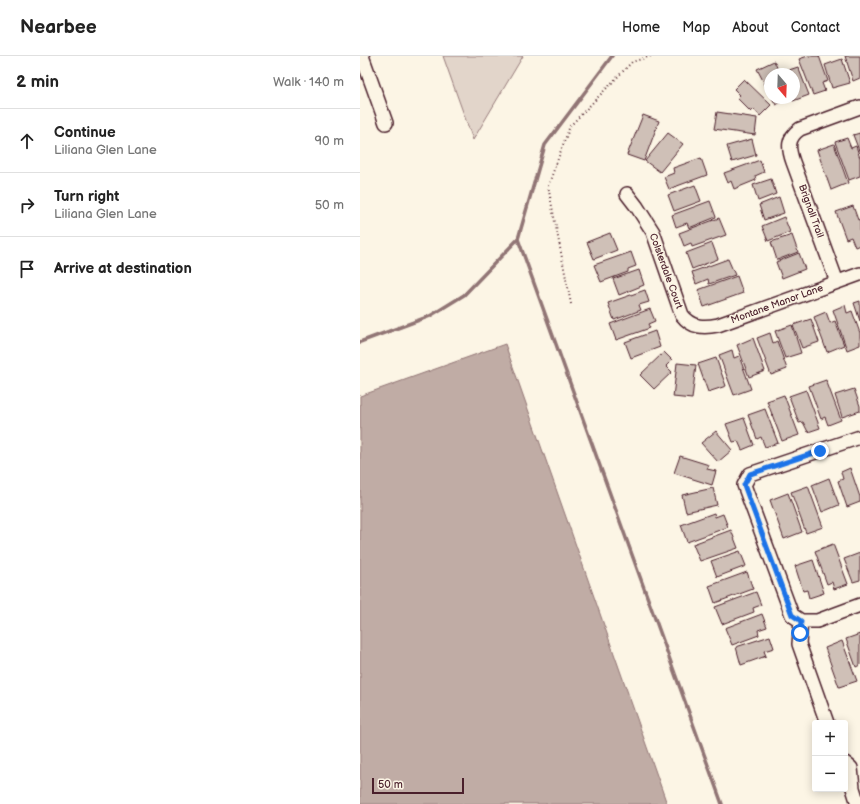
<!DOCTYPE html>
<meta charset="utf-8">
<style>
body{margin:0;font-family:"Balsamiq Sans",sans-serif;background:#f6f6f6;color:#222}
.controls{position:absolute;right:12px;bottom:12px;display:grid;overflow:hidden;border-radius:4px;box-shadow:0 2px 10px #0003}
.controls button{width:36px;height:36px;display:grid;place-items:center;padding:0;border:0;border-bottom:1px solid #e0e0e0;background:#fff;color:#222;font:20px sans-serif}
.compass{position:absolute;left:404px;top:12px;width:36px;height:36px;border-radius:50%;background:#fff;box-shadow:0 2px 10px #0003;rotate:161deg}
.scale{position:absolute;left:12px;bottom:10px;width:92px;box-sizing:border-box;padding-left:4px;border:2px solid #4a1f2b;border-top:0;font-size:11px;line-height:14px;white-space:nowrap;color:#4a1f2b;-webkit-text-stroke:3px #fcf5e5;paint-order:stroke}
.stop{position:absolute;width:12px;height:12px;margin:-9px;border:3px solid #1a73e8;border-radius:50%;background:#fff}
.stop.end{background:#1a73e8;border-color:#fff;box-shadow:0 1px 4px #0008}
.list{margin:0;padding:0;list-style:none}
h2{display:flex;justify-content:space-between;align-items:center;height:52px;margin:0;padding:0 16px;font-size:17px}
h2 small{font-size:13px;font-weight:400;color:#767676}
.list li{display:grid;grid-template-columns:26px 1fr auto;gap:12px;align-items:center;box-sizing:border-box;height:64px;padding:0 16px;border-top:1px solid #e0e0e0}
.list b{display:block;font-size:15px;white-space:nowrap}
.list p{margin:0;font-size:13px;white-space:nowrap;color:#767676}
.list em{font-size:13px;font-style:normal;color:#767676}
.icon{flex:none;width:22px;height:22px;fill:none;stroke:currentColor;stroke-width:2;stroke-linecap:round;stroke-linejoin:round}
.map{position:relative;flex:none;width:500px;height:748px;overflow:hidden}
header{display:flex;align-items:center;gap:24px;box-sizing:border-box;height:56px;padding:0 20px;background:#fff;border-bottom:1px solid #e0e0e0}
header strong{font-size:19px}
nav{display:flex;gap:22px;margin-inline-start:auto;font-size:14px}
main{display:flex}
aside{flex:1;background:#fff}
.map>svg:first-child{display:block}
.green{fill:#e2d5ca;stroke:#967a7a}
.water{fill:#c0aca5;stroke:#917474}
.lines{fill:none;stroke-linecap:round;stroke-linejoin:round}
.stream{stroke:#917474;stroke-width:3.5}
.building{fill:#cfc0b7;stroke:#4a1f2b}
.minor-casing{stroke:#4a1f2b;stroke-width:16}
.path{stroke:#4a1f2b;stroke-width:2;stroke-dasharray:1 3;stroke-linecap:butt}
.minor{stroke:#fcf5e5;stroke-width:13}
.route{stroke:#1a73e8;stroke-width:5}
.labels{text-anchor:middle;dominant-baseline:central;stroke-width:3;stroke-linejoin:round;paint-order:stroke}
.street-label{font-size:10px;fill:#4a1f2b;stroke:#fcf5e5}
</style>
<header>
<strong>Nearbee</strong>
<nav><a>Home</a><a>Map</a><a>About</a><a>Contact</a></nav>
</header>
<main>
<aside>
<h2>2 min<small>Walk · 140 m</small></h2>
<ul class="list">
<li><svg class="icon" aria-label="ahead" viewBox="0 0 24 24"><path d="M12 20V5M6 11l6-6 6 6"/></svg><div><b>Continue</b><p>Liliana Glen Lane</p></div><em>90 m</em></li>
<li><svg class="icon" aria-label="right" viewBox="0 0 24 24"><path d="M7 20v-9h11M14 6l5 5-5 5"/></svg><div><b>Turn right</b><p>Liliana Glen Lane</p></div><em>50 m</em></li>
<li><svg class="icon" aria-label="arrive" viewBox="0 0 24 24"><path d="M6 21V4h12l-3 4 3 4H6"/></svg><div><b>Arrive at destination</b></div></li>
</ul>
</aside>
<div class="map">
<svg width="500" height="748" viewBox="0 0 500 748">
<rect width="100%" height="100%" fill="#fcf5e5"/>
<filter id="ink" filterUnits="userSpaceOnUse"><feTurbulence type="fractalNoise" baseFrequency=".025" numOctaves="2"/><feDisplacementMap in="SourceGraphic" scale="8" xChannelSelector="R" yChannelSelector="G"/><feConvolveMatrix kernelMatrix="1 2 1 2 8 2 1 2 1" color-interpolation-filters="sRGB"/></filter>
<g filter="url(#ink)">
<path class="green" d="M83,0H163L113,84Z"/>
<path class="water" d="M145,288L307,748H0V340Z"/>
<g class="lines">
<path class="stream" d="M158,183L362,748
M0,286L70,260L104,239L158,183L185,89L252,0"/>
</g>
<path class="building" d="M448,0H459L468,25L462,27L465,35L453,39L439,3Z
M485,0H500V22L493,25Z
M482,3L490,27L472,32L465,9Z
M414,5L420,18H410V38L397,13Z
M438,11L449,39L433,45L432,42H434V18H423V16Z
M384,23L411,49L400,60L394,53L391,56L377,42L380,39L374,33Z
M412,42H427V43L416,49Z
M357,56L397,62L395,79L354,73Z
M283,59L299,65L284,105L267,99Z
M308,77L323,88L300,116L285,105Z
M500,77V97L493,79Z
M487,82L491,92L496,90L500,102V120L489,124L475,86Z
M392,83L396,99L372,106L367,90Z
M474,88L488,127L471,134L457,94Z
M341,102L347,119L309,133L304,121L314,117L313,112Z
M400,104L404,116L395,120L396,124L374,133L371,125L368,127L364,117Z
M411,123L416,138L398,145L393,129Z
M335,129L341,145L314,155L308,139Z
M419,141L424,157L404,164L399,149Z
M350,145L356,161L329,172L327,167L316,171L312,159Z
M493,150L498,164L500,163V189L495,191L491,181L486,183L476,156Z
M424,161L430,176L408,185L402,170Z
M359,162L366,179L332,191L331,187L324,190L319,177Z
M250,177L257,194L234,203L227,186Z
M432,179L438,196L417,204L411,186Z
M352,187L358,203L332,213L326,197Z
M271,196L276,210L268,213V216L241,226L234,209Z
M439,197L445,213L422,222L416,206Z
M368,203L375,219L349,228L348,223L336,228L332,216Z
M279,214L284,229L259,239L253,223Z
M377,220L383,237L344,251L338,234Z
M285,234L289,246L279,249L281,254L254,264L248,247Z
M500,245V265L494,247Z
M485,249L487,257L492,255L500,277V289L487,294L473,254Z
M290,253L295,265L288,268L290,272L256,284L250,268Z
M466,256L470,267L475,265L484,289L467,296L454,261Z
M451,263L459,286L442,292L433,269Z
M432,269L441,297L425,302L415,275Z
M295,275L300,291L271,302L265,286Z
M410,277L413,287L417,285L427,313L411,319L397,282Z
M393,282L405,315L389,321L377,289Z
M372,294L374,302L379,300L391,333L374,339L359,299Z
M304,296L312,304L306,310L312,316L294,333L280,319Z
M356,302L366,330L348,336L338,308Z
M317,307L336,309L332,343L313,341Z
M466,324L481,364L468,369L465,361L461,363L449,330Z
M494,333L500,350V355L482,361L475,339Z
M446,334L460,372L448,376L443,366L439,367L429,340Z
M424,339L439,379L422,385L407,345Z
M405,353L418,387L405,391L401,381L397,383L388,359Z
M384,362L394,389L382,394L378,385L373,386L366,368Z
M356,375L372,394L358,406L341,387Z
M320,400L349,409L347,413L356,415L352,429L314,417Z
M490,412L500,441V446L487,451L478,425L483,423L481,416Z
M469,422L479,449L462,456L452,429Z
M448,430L463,471L446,477L431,436Z
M353,432L357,449L326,456L322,439Z
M428,437L442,476L424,483L410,444Z
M354,457L355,461L363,458L368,471L327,486L321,469Z
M371,474L378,492L340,505L333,488Z
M473,488L488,528L474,533L472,526L467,528L455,495Z
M380,495L386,510L357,521L351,505Z
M500,497V524L493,526L484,503Z
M453,504L464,537L449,542L447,534L443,535L435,510Z
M387,516L393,533L355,547L349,530Z
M396,536L401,549L393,552L394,556L362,568L355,551Z
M402,558L407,571L398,574L399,579L372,589L365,572Z
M500,578V609L496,611L486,583Z
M410,580L414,592L404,595L406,600L381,609L376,591Z
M482,585L497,625L479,631L465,592Z"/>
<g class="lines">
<defs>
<path id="minor" d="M2,0L26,67
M267,138L277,151L293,176L322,259C332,272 344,272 358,269L500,218
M477,226L433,106C428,92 427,82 440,73L500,51
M441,565L432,559L384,429L390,418L500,381
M441,565L439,588L467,667
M441,565H457L500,549
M485,707L491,712L493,732L498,748"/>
</defs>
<use href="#minor" class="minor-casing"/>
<path class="path" d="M211,248L188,130L210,70L272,6L291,0"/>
<use href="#minor" class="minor"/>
</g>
</g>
<g class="lines" filter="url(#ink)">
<path class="route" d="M440,577L441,565L432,559L384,429L390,418L460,395"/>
</g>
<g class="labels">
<g class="street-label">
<text transform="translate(451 155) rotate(70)">Brignall Trail</text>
<text transform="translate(306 215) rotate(70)">Colsterdale Court</text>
<text transform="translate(417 248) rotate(-20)">Montane Manor Lane</text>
</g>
</g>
</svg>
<div class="controls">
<button>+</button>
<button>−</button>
</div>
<svg class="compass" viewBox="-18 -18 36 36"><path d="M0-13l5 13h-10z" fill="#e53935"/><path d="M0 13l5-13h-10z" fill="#767676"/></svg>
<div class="scale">50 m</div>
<div class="stop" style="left:440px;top:577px"></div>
<div class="stop end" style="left:460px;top:395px"></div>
</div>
</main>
